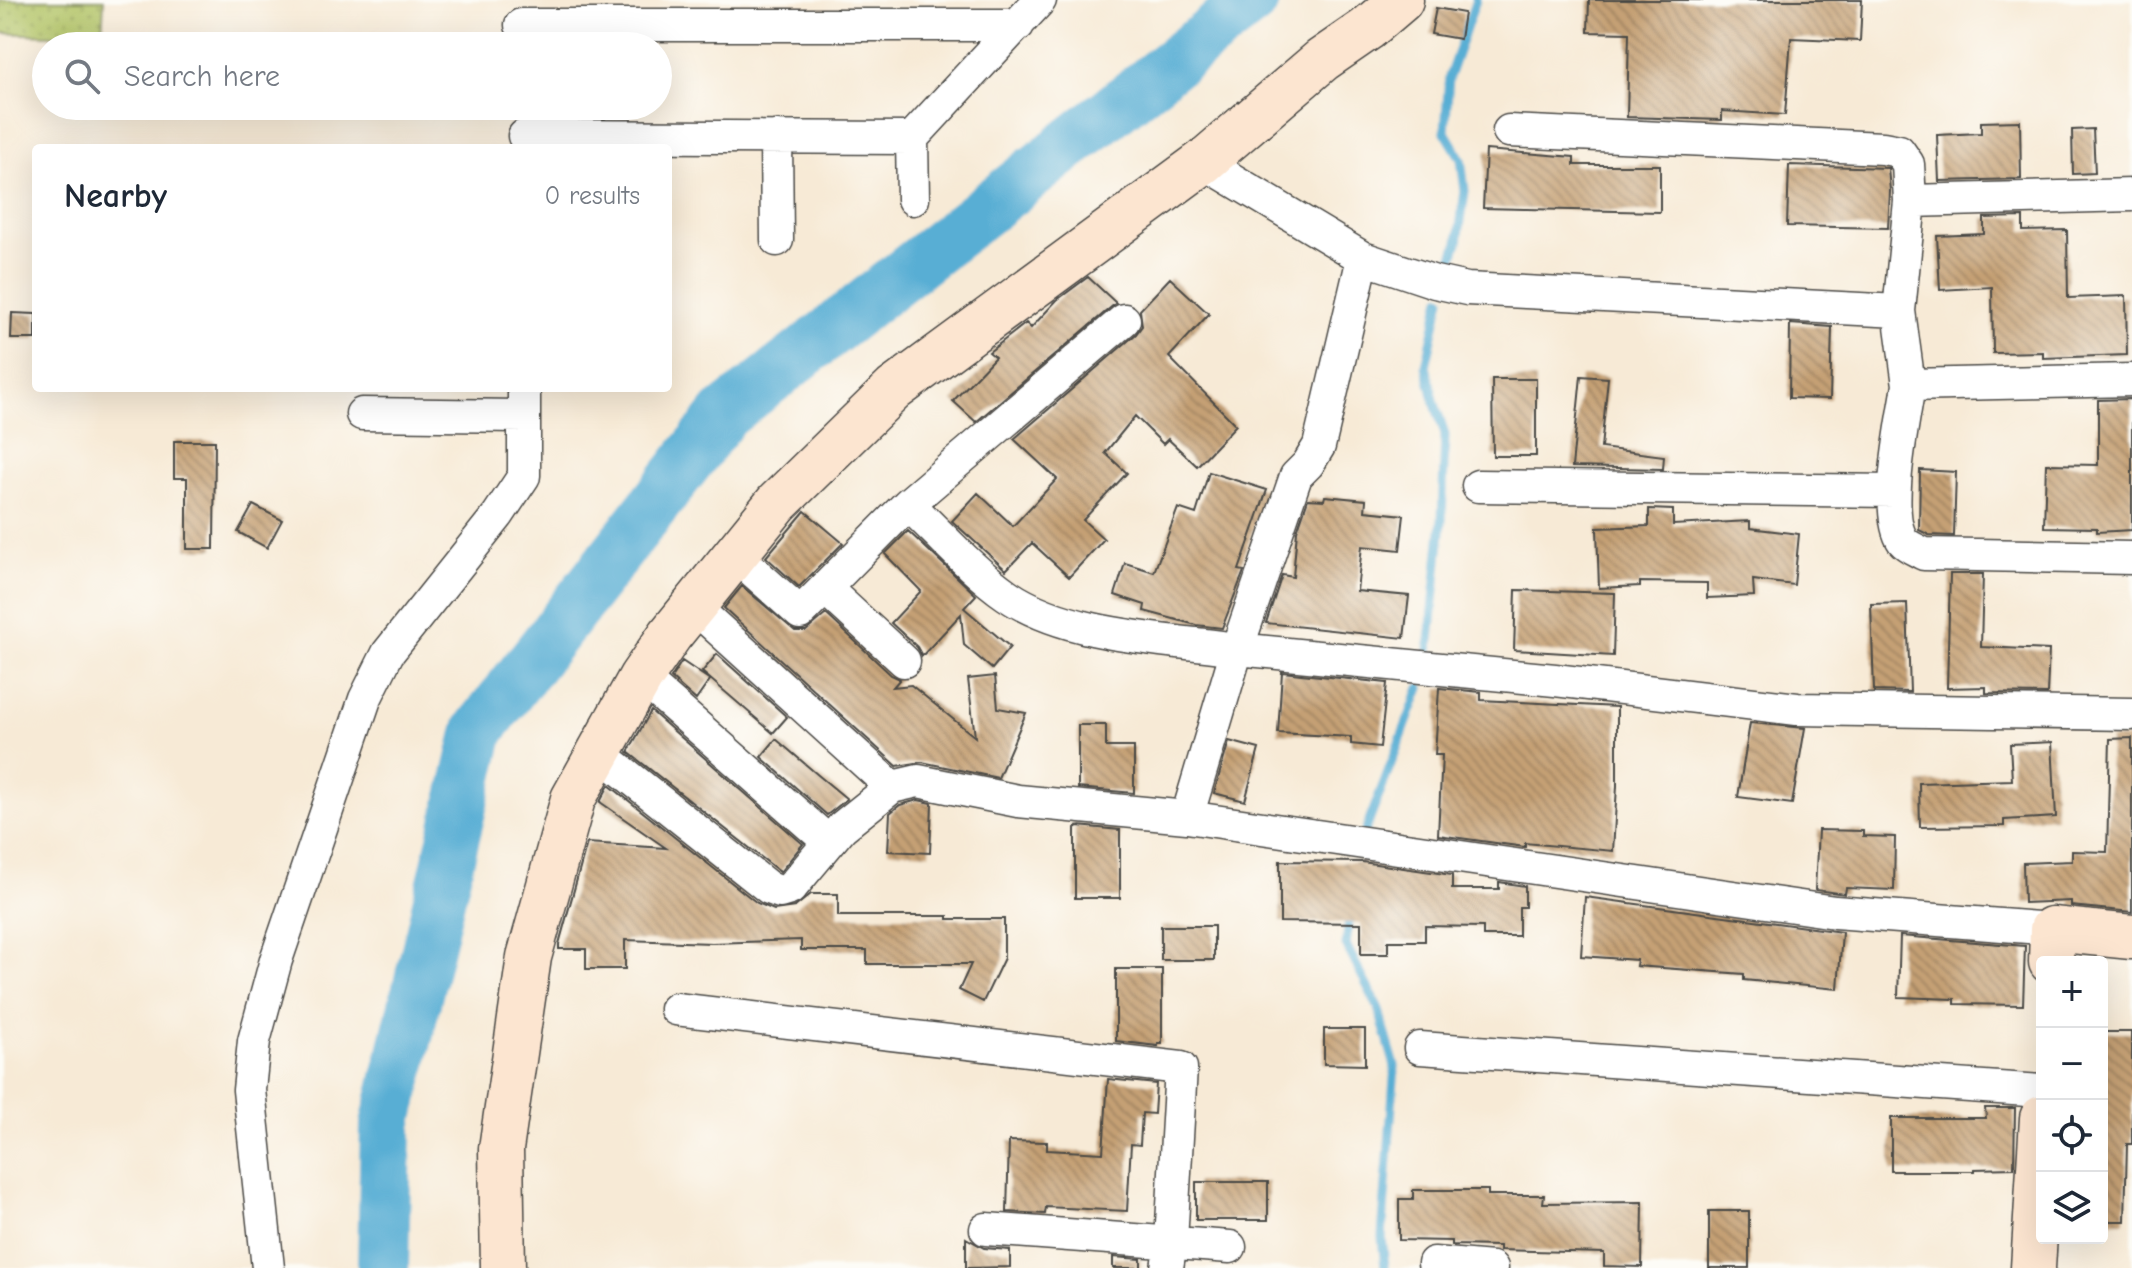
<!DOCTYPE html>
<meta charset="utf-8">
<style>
body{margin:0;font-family:"Comic Neue",sans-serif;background:#f2f2f3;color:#1f2937}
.controls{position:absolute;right:24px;bottom:24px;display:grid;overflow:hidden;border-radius:8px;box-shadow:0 8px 32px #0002}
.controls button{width:72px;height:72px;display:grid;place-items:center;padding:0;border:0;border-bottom:2px solid #e0e1e3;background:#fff;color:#1f2937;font:40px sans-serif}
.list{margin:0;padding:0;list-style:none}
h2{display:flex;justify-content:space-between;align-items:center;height:104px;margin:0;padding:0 32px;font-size:34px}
h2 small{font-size:26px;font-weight:400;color:#747a83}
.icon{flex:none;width:44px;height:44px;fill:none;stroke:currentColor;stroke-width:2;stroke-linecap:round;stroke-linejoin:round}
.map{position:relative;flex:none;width:2132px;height:1268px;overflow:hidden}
.search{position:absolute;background:#fff;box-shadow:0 8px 32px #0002;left:32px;top:32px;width:640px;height:88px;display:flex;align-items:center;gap:20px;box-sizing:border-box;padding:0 28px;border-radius:44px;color:#747a83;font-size:30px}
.panel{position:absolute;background:#fff;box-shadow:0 8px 32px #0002;left:32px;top:144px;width:640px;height:248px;border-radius:8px}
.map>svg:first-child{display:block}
.grass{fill:url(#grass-dots);stroke:#70784a;stroke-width:2}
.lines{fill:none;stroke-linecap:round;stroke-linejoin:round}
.stream{stroke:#58aed4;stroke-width:9}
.river{stroke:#58aed4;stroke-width:52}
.building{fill:url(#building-back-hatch)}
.street-casing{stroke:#4a4845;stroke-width:35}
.secondary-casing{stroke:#4a4845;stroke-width:47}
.street{stroke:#fff;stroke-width:32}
.secondary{stroke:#fce5d0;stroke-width:44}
</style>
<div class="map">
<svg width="2132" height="1268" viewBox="0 0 2132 1268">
<defs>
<pattern id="grass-dots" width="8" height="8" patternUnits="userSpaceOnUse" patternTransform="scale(2)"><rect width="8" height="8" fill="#b4c569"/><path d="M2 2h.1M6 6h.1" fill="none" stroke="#9ba95b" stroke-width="1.8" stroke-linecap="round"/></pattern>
<pattern id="building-back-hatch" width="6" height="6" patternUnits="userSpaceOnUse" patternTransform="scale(2)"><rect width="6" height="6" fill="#c5a075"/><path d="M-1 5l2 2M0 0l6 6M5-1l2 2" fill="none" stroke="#a08360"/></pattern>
</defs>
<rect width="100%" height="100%" fill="#fdfcf7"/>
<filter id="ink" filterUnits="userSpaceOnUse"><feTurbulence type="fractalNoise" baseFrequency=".0125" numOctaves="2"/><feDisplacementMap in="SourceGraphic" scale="16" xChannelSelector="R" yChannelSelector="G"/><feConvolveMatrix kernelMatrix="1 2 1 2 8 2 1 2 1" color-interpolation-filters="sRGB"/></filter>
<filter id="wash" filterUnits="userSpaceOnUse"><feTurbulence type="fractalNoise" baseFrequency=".006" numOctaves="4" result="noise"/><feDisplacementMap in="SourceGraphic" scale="32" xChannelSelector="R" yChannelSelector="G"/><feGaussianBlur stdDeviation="1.8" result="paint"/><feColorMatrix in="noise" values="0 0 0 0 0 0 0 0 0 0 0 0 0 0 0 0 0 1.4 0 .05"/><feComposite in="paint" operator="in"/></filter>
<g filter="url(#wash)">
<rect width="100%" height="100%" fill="#f7ead6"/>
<path class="grass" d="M0,0H104L102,37L0,33Z"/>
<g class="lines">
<path class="stream" d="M1449,269L1458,242L1465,191L1461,159L1445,132L1449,77L1476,0
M1429,650L1442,521L1445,434L1435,404L1426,366L1441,298
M1365,832L1420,688
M1350,912L1346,945L1378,1007L1395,1066L1382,1237L1385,1268"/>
<path class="river" d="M383,1268L386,1125L479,730L724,415L1253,0"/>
</g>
<g id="blocks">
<path class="building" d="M1589,0H1862L1860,41L1791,38L1785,115L1722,111V120L1627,117L1629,33L1588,32Z
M1436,8L1464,13L1460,39L1431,34Z
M2020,121L2021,179L1939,181L1937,135L1981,133V122Z
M2093,129L2095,173L2073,174L2072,130Z
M1486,150L1574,157V165H1660V212L1483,208Z
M1789,165L1888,168L1890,191L1888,228L1787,226Z
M2023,217V231L2067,230L2068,298L2126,296L2127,355L2043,358V352L1993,353L1992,287L1940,290L1937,236L1984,234V218Z
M1088,277L1116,303L976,422L953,401L995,357L989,352L1026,323L1031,328L1057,300Z
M1170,278L1209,314L1169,357L1236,425L1197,466L1168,439L1163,444L1135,416L1105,453L1127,473L1083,520L1104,539L1069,577L1032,543L1006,570L952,521L978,493L1013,526L1057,479L1014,439L1136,334L1142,326L1140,310Z
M12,313L36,314V339H11Z
M1790,324L1832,327L1830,399L1789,398Z
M1581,376L1608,378L1601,448L1664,456L1663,469L1572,467Z
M1492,379H1536V456H1493Z
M2132,399V530L2097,532V528L2044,527L2046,464L2098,465V400Z
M174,441H215L214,549H187V478H174Z
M1920,470L1956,472L1954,536L1929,535L1919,530Z
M1209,472L1267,490L1239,570L1244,571L1222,628L1196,625L1144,611L1145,605L1115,595L1125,563L1154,572L1178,508L1196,514Z
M1325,496L1366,500L1365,511L1404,515L1400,550L1362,546L1357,591L1409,596L1404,638L1266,623L1282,575L1293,577L1297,531L1308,499L1324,500Z
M253,505L282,520L267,548L238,532Z
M1649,509L1673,510V525L1750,521V528L1799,534L1794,585L1753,580L1754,596L1707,598V583L1640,582V586L1599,588L1597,528L1649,526Z
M805,511L843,543L799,587L766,557Z
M908,531L976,595L964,608L1010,647L992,669L964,645L961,614L922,656L917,647L891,623L921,591L885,554Z
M1950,574H1983L1981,647L2049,650L2047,694L1986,693V687L1947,688Z
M742,586L795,631H806L826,614L891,675L900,679L893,687L911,685L975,737L968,679L995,676L998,708L1026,713L998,778L922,762L897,766L724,608Z
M1516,590L1615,593L1613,656L1514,650Z
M1907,603L1910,692L1874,691L1871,604Z
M717,654L787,717L773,733L702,672Z
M682,661L710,680L696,700L671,678Z
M1282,672L1387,683L1380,747L1351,744V737L1278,733Z
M1439,688L1481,692V700L1617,707V786L1613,851L1525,843V847L1438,835L1442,755H1435Z
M651,711L803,844L780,872L628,752Z
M1750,723L1805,728L1792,804L1738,797Z
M1078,725H1106V747H1134V793L1078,788Z
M2132,738V912L2071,906V901L2024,903L2023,863L2072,861V851L2107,852L2110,739Z
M776,739L818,775L847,799L827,815L761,757Z
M1229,741L1259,749L1245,801L1214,793Z
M2052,742L2056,817L2004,820V826L1920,827L1919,783L2012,780L2010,744Z
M609,785L757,903L774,910L795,907L811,894H838V916H948V919H1004V958L983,1002L959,990L971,964H867V950H801V940L712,943L625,940V969H586V949H559V944L587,843L666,848L600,802Z
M918,800L932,803L930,853L888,851L890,813L900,805Z
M1078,826L1120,830V898H1075V828Z
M1818,830L1863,831V836L1895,837L1894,890L1846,888L1845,894L1815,890Z
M1280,861L1362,862L1452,875V889H1499V882L1525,886V907H1519V936H1483V927L1425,926V941H1388V954H1361V923L1280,922Z
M1585,897L1842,932L1838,989L1744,980V974L1636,966L1637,960L1581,956Z
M1161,926H1214V960H1161Z
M1900,936L2025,946L2023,1005L1955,1004V999L1898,997Z
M1116,969H1162V1044H1158V1046L1116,1041Z
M1324,1029H1365V1065L1324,1064Z
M2102,1032H2132V1144H2127L2125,1221H2102Z
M1108,1079L1156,1084L1154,1114L1142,1113L1140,1145L1131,1144L1127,1211L1046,1207L1045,1214L1007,1212L1009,1141L1047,1142V1150L1103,1153Z
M1985,1108H2015L2014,1168L1974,1169V1171H1891V1118H1986Z
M1196,1182H1268V1220H1196Z
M1413,1190H1488V1195H1544L1543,1203L1643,1202L1642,1267L1604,1266V1253L1500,1250V1246L1452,1245V1241L1399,1240V1199H1413Z
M1709,1211H1749V1268H1709Z
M966,1238L984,1248L1010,1250V1267L966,1268Z
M1113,1257L1141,1259V1268H1113Z"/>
</g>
</g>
<g filter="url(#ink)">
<use href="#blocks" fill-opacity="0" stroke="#4a4845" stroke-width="2"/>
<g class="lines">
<defs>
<path id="street" d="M521,25H1018
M1509,131L1883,148L1899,151L1908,164L1910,201L2132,195
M524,136L912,138
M776,137L777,240
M1203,162L1363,258L1435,282L1467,289L1899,311L1909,385L2132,380
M913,199L912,138L1040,0
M1363,258L1319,446L1308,464L1296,476L1237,649L1555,680L1797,709L2132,714
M1899,311L1910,201
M1909,385C1904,420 1883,513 1903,541C1908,547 1917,550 1924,554L2132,558
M362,414L524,416
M1478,486L1894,491
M908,504L1124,320
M734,554L800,613L825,588L904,661
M825,588L908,504C940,534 971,570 1007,595C1068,637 1165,639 1237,649L1187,817
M692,605L892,787
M641,677L829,842
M598,752L769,888L780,892L790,889L842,827L892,787L918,781L1018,801L1187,817L1835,912L2052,929
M676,1009L1181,1068L1171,1241L1167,1268
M1420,1048L2042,1091
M986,1229L1230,1247
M1434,1263L1492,1268
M268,1268L249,1090L254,1041L276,960L365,699L388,653L498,515L524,476V388"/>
<path id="secondary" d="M2051,962L2052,929L2132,937
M503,1268L501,1149L529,957L573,799L641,677L670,635L777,503L894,389L1203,162L1322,60L1367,29L1401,0
M2033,1268L2042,1118"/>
</defs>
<use href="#street" class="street-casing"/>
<use href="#secondary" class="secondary-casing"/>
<use href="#street" class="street"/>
<use href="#secondary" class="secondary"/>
</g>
</g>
</svg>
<div class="controls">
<button>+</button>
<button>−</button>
<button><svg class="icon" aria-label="locate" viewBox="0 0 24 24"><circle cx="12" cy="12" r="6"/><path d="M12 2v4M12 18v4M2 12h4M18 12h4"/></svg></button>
<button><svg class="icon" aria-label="layers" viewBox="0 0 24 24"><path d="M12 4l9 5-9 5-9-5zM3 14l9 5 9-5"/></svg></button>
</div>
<div class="search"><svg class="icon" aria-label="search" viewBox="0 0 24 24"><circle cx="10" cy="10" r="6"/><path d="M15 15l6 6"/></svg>Search here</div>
<section class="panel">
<h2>Nearby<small>0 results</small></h2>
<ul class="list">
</ul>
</section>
</div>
